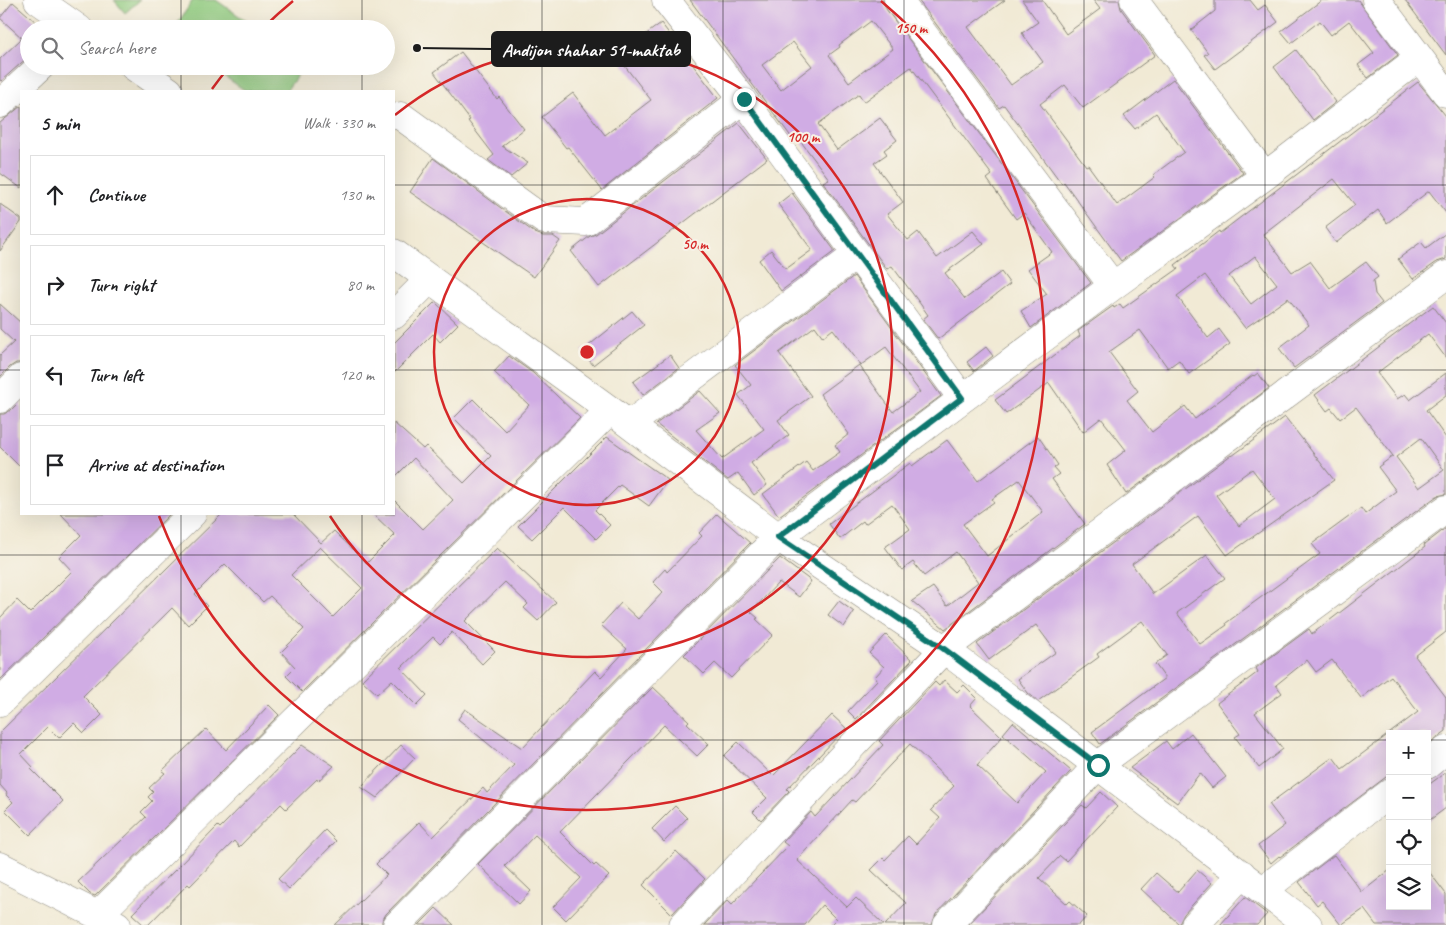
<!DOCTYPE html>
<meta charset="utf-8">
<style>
body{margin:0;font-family:Caveat,sans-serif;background:#f2f2f2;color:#202124}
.controls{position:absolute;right:15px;bottom:15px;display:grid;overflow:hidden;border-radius:0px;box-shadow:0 5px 20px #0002}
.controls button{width:45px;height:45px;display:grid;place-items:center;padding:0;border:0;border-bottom:1px solid #e0e0e0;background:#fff;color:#202124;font:25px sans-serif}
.stop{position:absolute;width:15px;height:15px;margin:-11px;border:4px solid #0f766e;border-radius:50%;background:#fff}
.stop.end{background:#0f766e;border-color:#fff;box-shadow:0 1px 5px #0008}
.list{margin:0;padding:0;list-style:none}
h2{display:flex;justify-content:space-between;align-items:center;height:65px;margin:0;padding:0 20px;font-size:21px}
h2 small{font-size:16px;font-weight:400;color:#757577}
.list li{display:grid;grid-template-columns:32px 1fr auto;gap:15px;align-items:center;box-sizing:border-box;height:80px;margin:0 10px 10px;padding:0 10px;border:1px solid #e0e0e0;border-radius:0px}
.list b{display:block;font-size:19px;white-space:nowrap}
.list em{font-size:16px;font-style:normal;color:#757577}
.icon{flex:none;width:28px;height:28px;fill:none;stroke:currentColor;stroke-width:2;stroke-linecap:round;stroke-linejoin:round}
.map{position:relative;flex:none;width:1446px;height:925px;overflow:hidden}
.search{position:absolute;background:#fff;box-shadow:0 5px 20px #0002;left:20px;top:20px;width:375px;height:55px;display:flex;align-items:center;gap:12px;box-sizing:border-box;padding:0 18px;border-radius:28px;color:#757577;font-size:19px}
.panel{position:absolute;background:#fff;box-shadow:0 5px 20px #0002;left:20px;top:90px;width:375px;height:425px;border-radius:0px}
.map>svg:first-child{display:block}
.green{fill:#8ec97e;stroke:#55724d}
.building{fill:#d0ace4;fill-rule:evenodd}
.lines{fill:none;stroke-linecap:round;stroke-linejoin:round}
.minor-casing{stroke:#868378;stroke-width:29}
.minor{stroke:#fff;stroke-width:28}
.route{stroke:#0f766e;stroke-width:6}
.grid{fill:none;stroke:#1c1c1c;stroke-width:1;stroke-opacity:0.55}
.ring{fill:none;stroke:#d62828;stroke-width:2.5}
.centre{fill:#d62828;stroke:#f7f3e8;stroke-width:2.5}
.ring-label{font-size:15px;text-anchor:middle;font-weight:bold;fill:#d62828;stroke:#f7f3e8;stroke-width:4;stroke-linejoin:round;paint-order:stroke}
.leader{fill:none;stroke:#1c1c1c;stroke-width:2}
.callout-dot{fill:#1c1c1c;stroke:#f7f3e8;stroke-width:2}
.callout{fill:#1c1c1c;stroke:#1c1c1c;stroke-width:2}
.callout-label{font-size:19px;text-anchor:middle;font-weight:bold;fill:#fff}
</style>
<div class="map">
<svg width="1446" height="925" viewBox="0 0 1446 925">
<rect width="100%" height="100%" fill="#f7f3e8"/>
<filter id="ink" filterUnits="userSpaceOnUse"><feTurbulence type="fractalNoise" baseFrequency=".02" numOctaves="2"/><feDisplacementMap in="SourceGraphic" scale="10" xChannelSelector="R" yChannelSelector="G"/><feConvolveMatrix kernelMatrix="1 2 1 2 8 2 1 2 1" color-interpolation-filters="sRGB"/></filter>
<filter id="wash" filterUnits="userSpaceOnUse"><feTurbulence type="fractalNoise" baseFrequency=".0096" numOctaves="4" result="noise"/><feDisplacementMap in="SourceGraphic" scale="20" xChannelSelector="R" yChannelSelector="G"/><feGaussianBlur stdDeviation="1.12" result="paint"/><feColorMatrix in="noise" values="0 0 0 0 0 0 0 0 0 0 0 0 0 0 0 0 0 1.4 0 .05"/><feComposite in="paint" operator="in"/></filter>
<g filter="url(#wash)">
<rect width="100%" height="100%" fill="#f1ead5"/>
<path class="green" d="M114,0H140L125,13Z
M193,0H216L258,29H174Z
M209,66H304L286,91H246Z"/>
<g id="blocks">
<path class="building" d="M690,0H883L886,9L1091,283L1031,328L1021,311L1047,294L1028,269L1052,252L1024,213L1016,219L987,179L992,175L911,67L864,102L859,94L818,124L837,150L880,118L897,140L884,150L887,154L874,163L903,202L887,214L908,240L918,232L937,258L973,231L984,244L945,273L965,299L1001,272L1010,284L938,339L923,319L928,315L921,305L892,266L887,269L823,182L829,179L799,139L795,142ZM871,21L893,49L849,82L829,55L840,47L839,45ZM793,42L812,66L781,90L762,65Z
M918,0H1005L968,27L1011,85L1043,62L1022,33L1038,22L1022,0H1042L1066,34L1100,9L1093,0H1119L1121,9L1155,55L1083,108L1065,85L1040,104L1086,166L1088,165L1117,205L1155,177L1153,175L1184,152L1156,113L1135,129L1124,116L1173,79L1243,173L1121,261L1064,182L1062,184L1004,105L999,108Z
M1215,0H1250L1258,10L1265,5L1278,22L1215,69L1204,55L1208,53L1191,30L1215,11Z
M1322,0H1358L1398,55L1368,78L1358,65L1374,53L1349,21L1331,35L1320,21L1291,43L1281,31Z
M1405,0H1446V55Z
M13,2L44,29H29V56L1,81L0,80V59L22,38L0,18Z
M661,23L718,98L602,190L568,147L566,148L542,117L573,93L605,135L651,100L617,56Z
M1296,50L1336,102L1313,120L1274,67Z
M461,52L497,99L499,97L524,129L502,146L528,163L511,177L488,160L494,155L468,121L470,120L434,72Z
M1418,82L1446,116V213L1429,191L1387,223L1378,210L1336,243L1325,228L1355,205L1334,179L1263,234L1292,272L1310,261L1330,288L1366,262L1378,277L1373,281L1375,294L1382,303L1294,368L1279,348L1309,325L1288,298L1245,328L1205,275L1177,296L1208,338L1219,329L1230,344L1189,374L1179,360L1168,368L1140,330L1109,352L1138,391L1127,400L1152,432L1185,406L1195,419L1253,375L1254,376L1258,373L1269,388L1126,494L1107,465L1126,450L1101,418L1083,432L1049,383L1006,414L995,400L1080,336L1078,331L1113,306L1114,308L1120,304L1123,308L1178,269L1175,265L1219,231L1220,233ZM1255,256L1277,284L1251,304L1229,276Z
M21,106V188L0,173V123Z
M739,123L767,159L599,287L571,251L590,236L596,234Z
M433,158L535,233L543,236H553L560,241L534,277L410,192Z
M792,193L835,251L781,291L759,260L771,250L786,269L812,250L778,204Z
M0,204L21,219V222L0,251Z
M1446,233V259L1437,262L1413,279L1398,259L1421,242L1426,248Z
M854,276L941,396L779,516L763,494L806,462L813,471L840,452L835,445L849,434L820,394L859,365L893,412L920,392L886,347L861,365L833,329L823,337L815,326L779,353L811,396L778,420L789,435L751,463L767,485L754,495L738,473L728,480L656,424L700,391L720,413L696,430L722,459L764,429L738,395L751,385L735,365Z
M435,302L458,324L440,342L433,334L394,373V343Z
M0,304L21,323V363H16L10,367L0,377V355L14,342L0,329Z
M1433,306L1446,323V358L1428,334L1377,373L1397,399L1405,394L1410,400L1446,373V395L1426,410L1446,438V494L1437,496L1100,744L1092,732L1165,678L1155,664L1167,655L1142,621L1097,654L1099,657L1038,701L1028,693L1018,679L1056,652L1036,625L989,660L977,644L1231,455L1232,456L1285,417L1334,480L1227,555L1198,516L1132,564L1153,594L1207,555L1225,578L1177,613L1200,644L1227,625L1226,623L1320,554L1312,544L1361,508L1365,514L1396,491L1378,467L1393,456L1356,407L1340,419L1331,408L1327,411L1315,395ZM1421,438L1444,470L1419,488L1396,457ZM1252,469L1275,499L1239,526L1216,495Z
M632,311L644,325L593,365L582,351Z
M986,347L993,356L974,371L967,362Z
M670,355L679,368L643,395L633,382Z
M509,356L533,373L580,418L302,692L286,676L295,667L281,652L304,629L270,596L263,602L225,564L195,594L207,606L188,625L172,608L83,696L102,715L84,733L74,723L59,738L48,727L21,754L33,767L31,769L63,801L30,835L5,810L13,802L6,795L7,793L0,785V732L222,514H293L321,543L334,531L367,563L395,535L373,514H394V500L423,529L453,500L414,458L394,478V423L423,449L426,446L464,483L491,456L454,418L473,399L505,431L529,405L494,372ZM320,547L362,588L333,617L291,575Z
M21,400V468L0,447V414H4L11,410Z
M1038,436L1058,465L1054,468L1059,474L1052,479L1085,524L945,629L912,601L933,587L947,606L978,582L956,552L924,576L913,562L902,570L885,547L910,529L892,504L865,524L863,521L840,539L829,524L910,463L912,466L947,440L978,481ZM1019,480L1043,512L987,556L963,524L994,502L992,499Z
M607,437L668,480L649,506L620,485L595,510L610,525L596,539L564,507L532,539L518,526Z
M61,514H170L0,680V618L17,600L30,613L72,571L59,557L81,535Z
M717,514L750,543L386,914L382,921V925H335L387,875L376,864L419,822L433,837L483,788L487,793L514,765L458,719L465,709L522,748L595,671L601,677L627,649L601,625L621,603L638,619L663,592L653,582L665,569L667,572L702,536L699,533Z
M1446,528V632L1415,656L1446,697V731L1427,745V734H1390V774L1280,857L1279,856L1271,863L1258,846L1285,825L1269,804L1333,757L1342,769L1418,712L1391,676L1361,698L1332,660L1316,672L1307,660L1276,685L1282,693L1255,713L1283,749L1259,768L1235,737L1240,734L1217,703L1258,672L1256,668L1309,629L1312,634L1425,547L1424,545Z
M497,548L556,602L538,621L524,608L528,604L505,582L465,621L495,651L482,664L452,632L440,644L433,637L401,668L427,695L417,705L392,680L377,694L362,680Z
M780,558L811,581L799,597L779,582L751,612L758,618L756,619L773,635L731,678L715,663L704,674L684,655Z
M839,601L854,612L844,627L828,615Z
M886,635L912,660L856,719L848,711L877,680L875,677L884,667L869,653Z
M944,680L957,692L964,685L977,698L970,706L1002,737L977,765L1017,803L1046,772L1003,734L1013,722L1071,771L936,914L932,925H885L906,903L871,870L883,858L885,860L908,836L916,844L940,818L931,810L954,786L910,744L855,802L852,800L797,860L847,907L856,898L884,925H830L836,919L822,905L805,925H704L728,900L732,904L788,846L783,842L811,812L815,817L883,745L879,741L935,682L939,686Z
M653,687L689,721L687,723L709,744L697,756L664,725L560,832L594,866L596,864L609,876L566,920L553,907L581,878L535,835L505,866L531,891L519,904L478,864Z
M269,705L279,715L95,896L90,894L78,882L146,817L141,812L152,801L148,797L153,792L149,788L165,773L162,771L206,729L226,750Z
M832,715L846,728L787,789L789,791L761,820L753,812L767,798L724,756L738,742L773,776Z
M1191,733L1226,777L1212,788L1200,773L1177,803L1130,768L1166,741L1172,749Z
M302,745L334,766L318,781L317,779L286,809L281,804L239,847L234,841L190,886L188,884L148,925H144L132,914L218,826L220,828Z
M401,745L415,758L377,798L361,787Z
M1446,772V808L1427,822V786Z
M1101,792L1117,807L1066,861L1060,856L1039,878L1067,904L1070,901L1087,916L1079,925H968L1082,805L1086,808Z
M675,806L687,818L664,842L652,829Z
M325,830L336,841L289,889L278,879Z
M676,851L705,879L672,914L643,885Z
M1334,855L1362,892L1390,870V906H1427V869L1446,894V925H1376L1364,909L1341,925L1322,901L1317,905L1299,882Z
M1197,870L1212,883L1184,914L1179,924L1141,889L1156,873L1178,892Z
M1245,897L1267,914L1257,925H1220Z
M436,908L454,925H419Z"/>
</g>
</g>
<g filter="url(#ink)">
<use href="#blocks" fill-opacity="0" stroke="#868378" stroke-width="1"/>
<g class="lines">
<defs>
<path id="minor" d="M38,0L79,29
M666,0L743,99L962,398
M898,0L1113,286
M1134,0L1265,176
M1376,0L1446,93
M133,66L169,91
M0,104L41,66
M401,116L544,220L586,222L743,99
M394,253L610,410L778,537L944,649L1308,925
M394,315L430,279
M0,399L21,378
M630,424L856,255
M0,702L192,514
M1427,765L1446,750
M0,866L117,925
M1263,890L1390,793
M98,915L610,410
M397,925L778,537L1113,286L1265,176L1419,58
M683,925L944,649L1446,275
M947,925L1098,765L1446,509
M1195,925L1242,874"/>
</defs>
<use href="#minor" class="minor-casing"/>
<use href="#minor" class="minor"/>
</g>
</g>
<g class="lines" filter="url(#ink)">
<path class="route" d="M744,99L962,398L778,537L944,649L1098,765"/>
</g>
<path class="grid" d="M181,0V29M362,0V29M542,0V925M723,0V925M904,0V925M1084,0V925M1265,0V925M181,66V91M362,66V91M0,185H21M394,185H1446M0,370H21M394,370H1446M181,514V925M362,514V925M0,555H1446M0,740H1390M1427,740H1446"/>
<g class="ring">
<circle cx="587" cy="352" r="153"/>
<path d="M395 115A305 305 0 1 1 330 516"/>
<path d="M212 89A458 458 0 0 1 229 67M263 28A458 458 0 0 1 293 1M881 1A458 458 0 1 1 159 516"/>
</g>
<circle cx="587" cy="352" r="8" class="centre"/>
<g class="ring-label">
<text x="911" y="33">150 m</text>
<text x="803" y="142">100 m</text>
<text x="695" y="249">50 m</text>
</g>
<path class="leader" d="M417 48L492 49"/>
<circle class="callout-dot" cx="417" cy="48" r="5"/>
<rect class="callout" x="492" y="32" width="198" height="34" rx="5"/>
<g class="callout-label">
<text x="591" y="56">Andijon shahar 51-maktab</text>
</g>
</svg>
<div class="controls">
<button>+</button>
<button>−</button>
<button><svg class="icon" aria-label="locate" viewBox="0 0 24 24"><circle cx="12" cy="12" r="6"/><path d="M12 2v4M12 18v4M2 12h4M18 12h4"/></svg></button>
<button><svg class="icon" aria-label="layers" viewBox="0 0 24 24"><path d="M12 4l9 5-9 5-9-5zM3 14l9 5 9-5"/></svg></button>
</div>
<div class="stop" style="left:1098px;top:765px"></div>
<div class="stop end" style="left:744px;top:99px"></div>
<div class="search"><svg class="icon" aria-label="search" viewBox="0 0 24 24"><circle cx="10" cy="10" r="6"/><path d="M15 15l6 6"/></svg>Search here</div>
<section class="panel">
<h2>5 min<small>Walk · 330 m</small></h2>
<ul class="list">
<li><svg class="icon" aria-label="ahead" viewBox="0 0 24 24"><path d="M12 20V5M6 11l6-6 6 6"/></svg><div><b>Continue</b></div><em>130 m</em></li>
<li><svg class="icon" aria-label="right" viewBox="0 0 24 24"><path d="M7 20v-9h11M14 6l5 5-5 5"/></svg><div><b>Turn right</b></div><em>80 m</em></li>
<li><svg class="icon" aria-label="left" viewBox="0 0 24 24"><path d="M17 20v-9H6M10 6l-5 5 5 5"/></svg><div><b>Turn left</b></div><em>120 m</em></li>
<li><svg class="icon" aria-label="arrive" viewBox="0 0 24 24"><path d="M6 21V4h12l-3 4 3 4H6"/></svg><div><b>Arrive at destination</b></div></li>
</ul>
</section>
</div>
